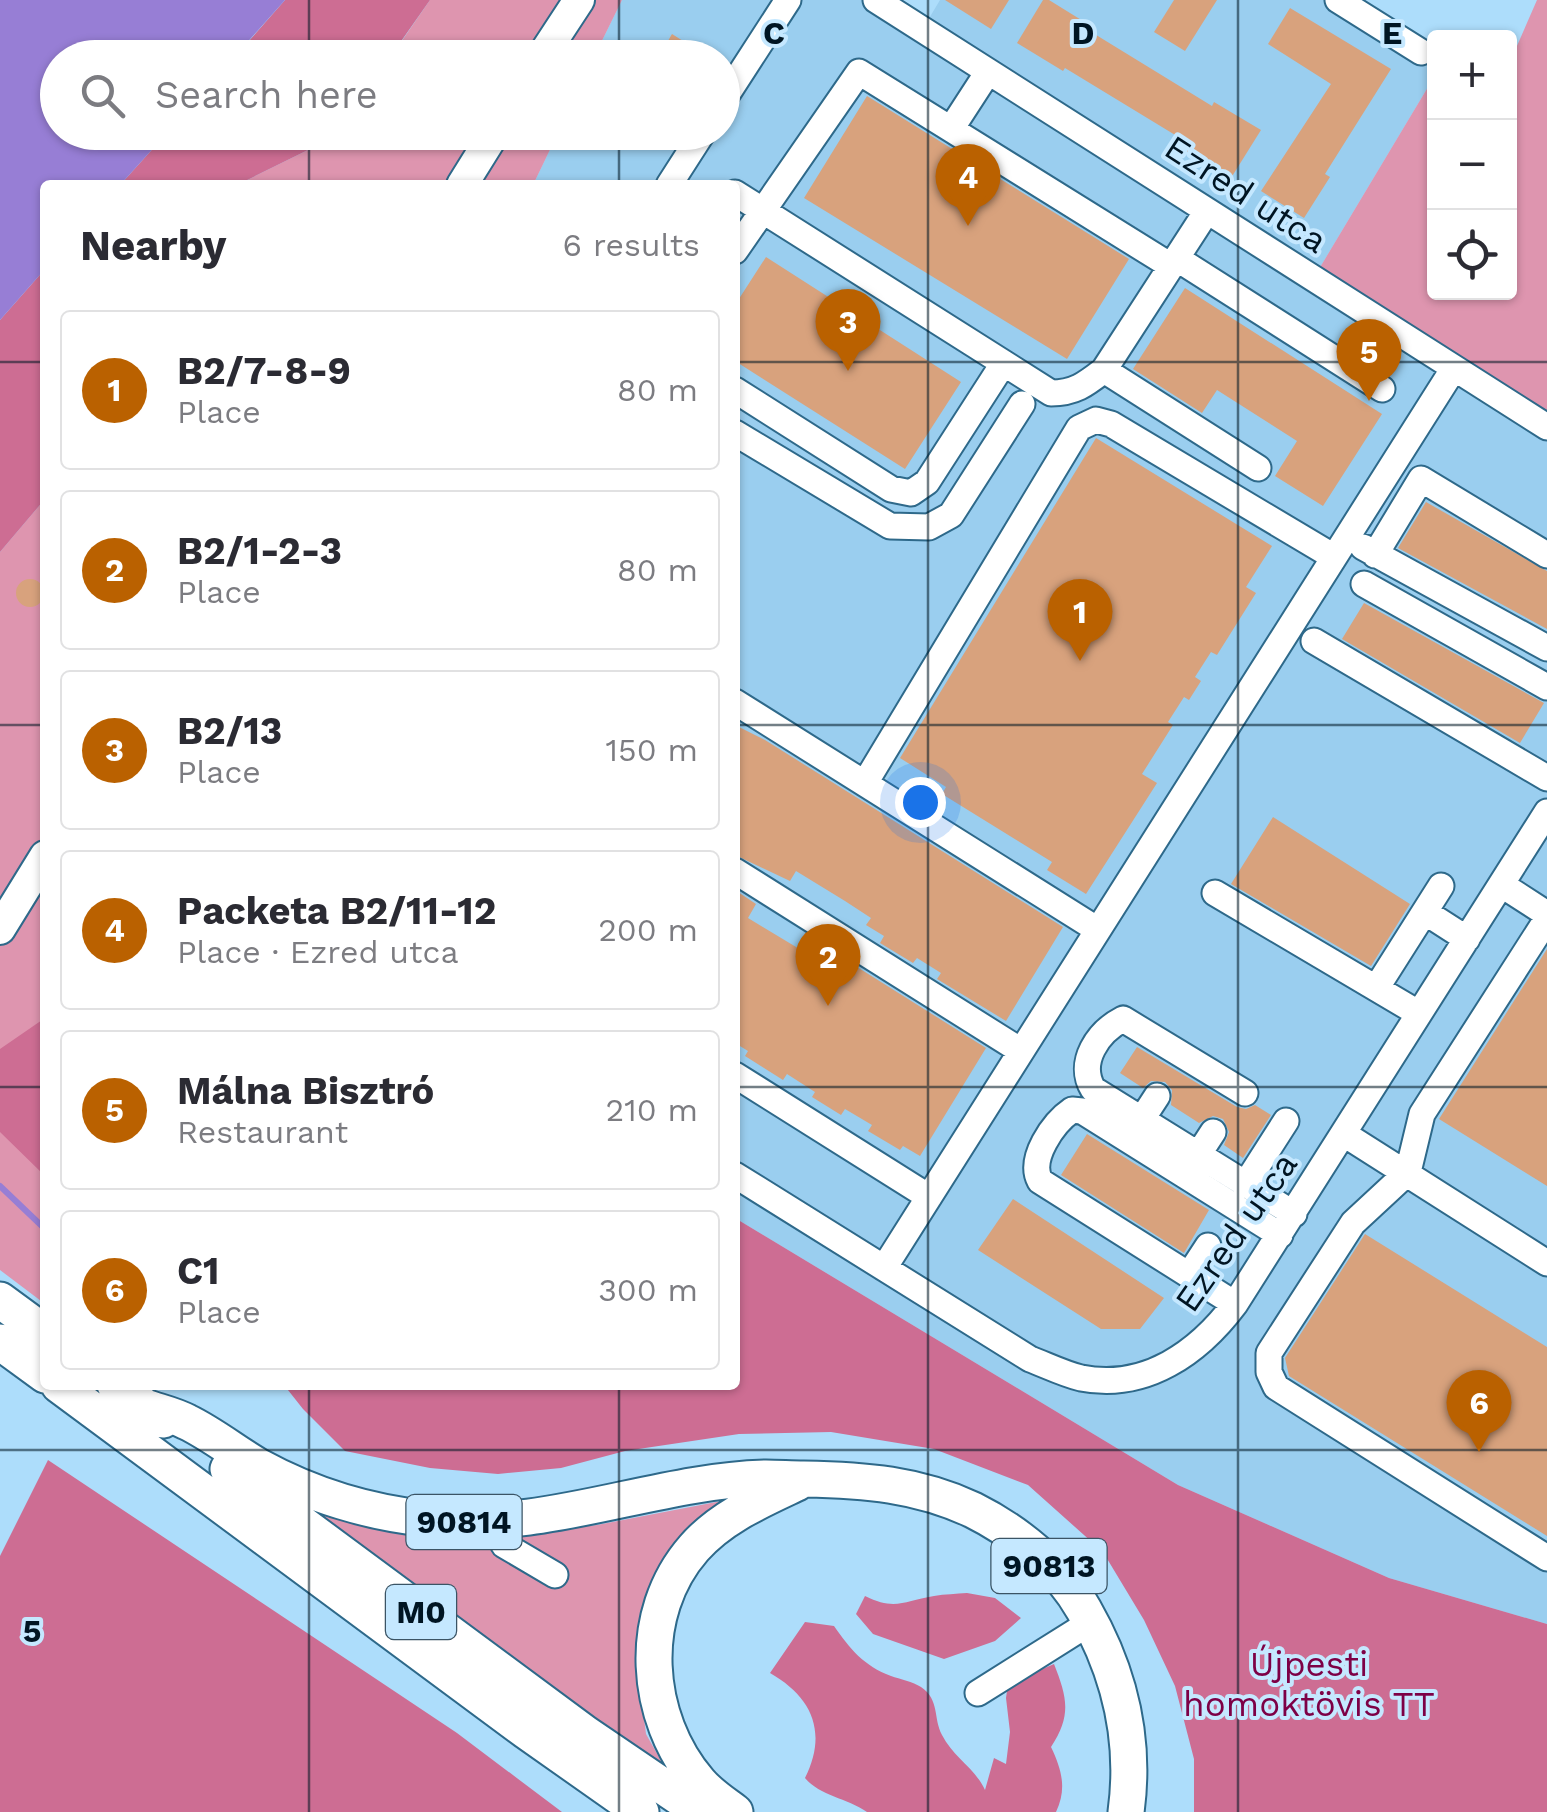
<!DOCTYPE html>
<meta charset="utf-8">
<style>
body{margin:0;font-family:"Work Sans",sans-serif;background:#f2f2f3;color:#2b2b33}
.controls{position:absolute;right:30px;top:30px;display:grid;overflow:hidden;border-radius:10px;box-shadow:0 2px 8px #0004}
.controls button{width:90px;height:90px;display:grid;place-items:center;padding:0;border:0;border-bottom:2px solid #e1e1e2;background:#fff;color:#2b2b33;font:50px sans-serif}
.you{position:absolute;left:920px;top:802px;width:35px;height:35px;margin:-25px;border:8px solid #fff;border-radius:50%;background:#1a73e8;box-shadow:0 0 0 15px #1a73e833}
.badge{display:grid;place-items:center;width:65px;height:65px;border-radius:50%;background:#ba6100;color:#fff;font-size:32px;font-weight:700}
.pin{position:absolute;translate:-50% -82px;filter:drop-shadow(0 2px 5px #0008)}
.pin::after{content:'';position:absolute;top:52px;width:35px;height:30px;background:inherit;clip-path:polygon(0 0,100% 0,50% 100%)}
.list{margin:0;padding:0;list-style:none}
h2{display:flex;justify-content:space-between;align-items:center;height:130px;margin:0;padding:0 40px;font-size:42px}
h2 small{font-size:32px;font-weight:400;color:#7c7c81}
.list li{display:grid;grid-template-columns:65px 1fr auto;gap:30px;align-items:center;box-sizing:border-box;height:160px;margin:0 20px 20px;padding:0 20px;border:2px solid #e1e1e2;border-radius:10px}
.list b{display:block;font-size:38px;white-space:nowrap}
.list p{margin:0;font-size:32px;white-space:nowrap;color:#7c7c81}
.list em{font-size:32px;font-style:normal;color:#7c7c81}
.icon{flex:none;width:55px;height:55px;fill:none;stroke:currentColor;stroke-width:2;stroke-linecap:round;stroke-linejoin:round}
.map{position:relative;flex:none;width:1547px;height:1812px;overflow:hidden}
.search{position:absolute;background:#fff;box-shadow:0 2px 8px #0004;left:40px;top:40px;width:700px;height:110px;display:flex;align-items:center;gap:25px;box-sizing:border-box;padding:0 35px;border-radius:55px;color:#7c7c81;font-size:38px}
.panel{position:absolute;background:#fff;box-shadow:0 2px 8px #0004;left:40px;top:180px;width:700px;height:1210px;border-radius:10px}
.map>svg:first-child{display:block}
.built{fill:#9aceef}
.green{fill:#de95af}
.forest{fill:#cd6d93}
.water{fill:#977ed5}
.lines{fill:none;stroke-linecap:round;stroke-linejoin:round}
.stream{stroke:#977ed5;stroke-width:6}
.building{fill:#d8a27d}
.minor-casing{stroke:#2e698a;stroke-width:29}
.major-casing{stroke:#2e698a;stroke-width:34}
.highway-casing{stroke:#2e698a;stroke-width:39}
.minor{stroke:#fff;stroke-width:25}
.major{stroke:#fff;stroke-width:30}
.highway{stroke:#fff;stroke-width:35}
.grid{fill:none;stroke:#001523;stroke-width:2.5;stroke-opacity:0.55}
.labels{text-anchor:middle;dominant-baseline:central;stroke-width:8;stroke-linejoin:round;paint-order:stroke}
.shield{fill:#c5e8ff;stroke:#3b5465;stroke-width:2.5}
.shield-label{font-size:32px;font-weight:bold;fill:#001523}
.street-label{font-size:35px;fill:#001523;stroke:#c5e8ff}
.park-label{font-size:35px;fill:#7d0046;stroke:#c5e8ff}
.grid-label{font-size:32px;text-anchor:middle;font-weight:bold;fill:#001523;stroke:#c5e8ff;stroke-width:8;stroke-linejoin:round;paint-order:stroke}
</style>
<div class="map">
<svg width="1547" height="1812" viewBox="0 0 1547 1812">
<rect width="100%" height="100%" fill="#adddfb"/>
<path class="built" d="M622,0H863L919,35L940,0H1341L1434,56V77L1313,279L1547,420V1624L1389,1578L1178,1485L735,1218V185H533L558,133L722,132V58L594,57Z"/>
<path class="green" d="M430,0H622L594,57L390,58Z
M1537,0H1547V420L1313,279L1434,77V292H1510V62Z
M307,133H558L533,185H237L312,148Z
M45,499V1304L0,1270V552Z
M737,1498L638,1670L646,1734L664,1766L661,1771L317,1514L321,1510L507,1535L597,1525Z"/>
<path class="forest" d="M285,0H430L390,57L234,58Z
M167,133H307L312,148L237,185H120Z
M45,269V499L0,552V320Z
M45,1018V1176L0,1132V1049Z
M735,1218L1178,1485L1389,1578L1547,1624V1812H1194V1759L1175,1686L1144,1620L1103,1552L1028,1485L934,1449L831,1432L739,1434L625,1451L561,1468L498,1474L430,1468L345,1451L303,1409L284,1385H735Z
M48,1460L457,1733L562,1812H0V1556Z
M967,1593L995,1598L1021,1618L995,1641L944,1659L873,1634L856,1614L865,1596C895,1611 904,1601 934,1596C945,1594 956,1594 967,1593Z
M805,1622L834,1626C850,1649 864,1666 891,1676C900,1679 913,1682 921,1687C940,1700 933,1718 942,1735C953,1757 975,1768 985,1790L994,1758L1006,1764L1010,1732L1006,1698L1008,1684L1054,1664C1067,1697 1072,1715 1051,1747C1062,1770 1067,1789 1056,1812H867C847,1798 820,1796 805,1778C828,1732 812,1697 770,1673Z"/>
<path class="water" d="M0,0H285L234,57L58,58V132L167,133L120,185H45V269L0,320Z"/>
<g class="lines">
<path class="stream" d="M0,1186L45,1229"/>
</g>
<path class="building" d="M945,0H1009L991,29Z
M1043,0H1049L1091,26L1088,30L1212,106L1214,102L1261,130L1231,178L1181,148L1185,141L1065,68L1063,71L1017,43Z
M1174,0H1217L1185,51L1154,32Z
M1290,8L1391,69L1325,174L1330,177L1304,218L1261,191L1331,84L1268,44Z
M672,34L710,58H658Z
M867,96L1129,259L1067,359L804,198Z
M766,257L961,382L905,469L735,361V305Z
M1185,288L1382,414L1323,506L1275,476L1297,441L1217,390L1202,413L1133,369Z
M1096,438L1272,546L1246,587L1256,593L1217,655L1211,652L1195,677L1201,681L1189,700L1184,697L1168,722L1173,725L1142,774L1157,783L1086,894L1047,870L1052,862L942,794L946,787L900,758Z
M1426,502L1547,571V629L1398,548Z
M16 593a14 14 0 1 1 28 0a14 14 0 1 1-28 0Z
M1364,603L1544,703L1520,743L1342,639Z
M735,725L765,740L1063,927L1006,1021L937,979L941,973L917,958L913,963L880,943L884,936L866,925L871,918L845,901L796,871L790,881L735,855Z
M1273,817L1410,904L1371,966L1231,884Z
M735,890L756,904L748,918L831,968L838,955L986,1048L920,1156L903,1146L900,1150L868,1131L872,1125L845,1109L841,1115L812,1097L815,1092L787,1074L783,1080L745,1056L748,1051L735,1043Z
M1547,949V1186L1439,1119Z
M1137,1047L1237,1107L1246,1109L1255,1105L1271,1115L1243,1158L1224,1145L1229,1132L1223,1119L1213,1116L1199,1123L1171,1105L1172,1090L1165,1082L1151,1081L1143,1088L1120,1073Z
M1087,1134L1209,1210L1184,1253L1061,1175Z
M1013,1199L1164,1298L1140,1329H1101L978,1250Z
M1365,1234L1547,1347V1536L1289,1376L1285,1358Z"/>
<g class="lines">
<defs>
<path id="minor" d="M876,0L1547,427
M1338,0L1421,52
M722,102L788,0
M951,129L988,72
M669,185L703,132
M735,193L1051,393C1075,393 1086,384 1104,370L1207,211
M735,251L859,72L1171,266
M1176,258L1382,389
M1104,370L1258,468
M735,390L891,489L911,493L927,482L1003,364
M735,433L890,526L929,527L951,515L1022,404
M1363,547L1547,648
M1375,555L1421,479L1547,555
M1364,584L1547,687
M1314,641L1547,778
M735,702L1098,930
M865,783L1079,428L1096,420L1111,424L1334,557
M735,871L1021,1051
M1502,885L1547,914
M1215,893L1418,1013
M1425,912L1467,939
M1547,919L1422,1114L1408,1172L1353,1223L1269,1353V1372L1276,1387L1547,1558
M1377,987L1441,886
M735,1075L929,1197
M1245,1093L1123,1019C1098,1032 1077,1062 1093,1089L1294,1214
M1142,1119L1157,1096
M1344,1134L1547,1263
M1198,1155L1213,1132
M735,1175L1030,1359C1046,1365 1064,1374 1081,1378C1146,1391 1199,1352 1235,1304L1547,812
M1245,1185L1286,1121
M884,1268L1454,368
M1189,1275L1208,1246
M1235,1304L1040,1181C1028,1159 1053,1123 1072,1110L1082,1111L1280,1235
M493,1522L504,1545L555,1575
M978,1693L1091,1622"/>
<path id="major" d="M541,58L579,0
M462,185L495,132
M0,929L45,856"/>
<path id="highway" d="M0,1300L45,1333
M0,1342L45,1375
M59,1385L526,1731L641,1812
M115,1385L163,1420
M145,1407C159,1412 174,1415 187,1422C212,1434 234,1452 258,1466C311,1495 370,1513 430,1519C548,1532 652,1481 766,1478C779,1478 791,1479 804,1479C864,1480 918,1484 973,1510C1017,1532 1059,1566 1084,1610C1120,1673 1136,1739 1126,1812
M228,1469L586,1734L701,1812
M735,1812C723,1803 709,1794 699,1782C644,1718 636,1614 694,1548C721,1517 761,1500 797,1483"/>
</defs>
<use href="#minor" class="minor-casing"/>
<use href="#major" class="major-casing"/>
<use href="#highway" class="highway-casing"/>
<use href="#minor" class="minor"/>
<use href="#major" class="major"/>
<use href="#highway" class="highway"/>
</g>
<path class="grid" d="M309,0V58M619,0V58M928,0V1812M1238,0V1812M309,132V185M619,132V185M0,362H45M735,362H1547M0,725H45M735,725H1547M0,1087H45M735,1087H1547M309,1385V1812M619,1385V1812M0,1450H1547"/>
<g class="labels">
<g class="shield">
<rect x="406.5" y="1495" width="115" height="54" rx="8"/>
<rect x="991.5" y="1539" width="115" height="54" rx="8"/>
<rect x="386" y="1585" width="70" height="54" rx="8"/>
</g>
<g class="shield-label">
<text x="464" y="1522">90814</text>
<text x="1049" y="1566">90813</text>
<text x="421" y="1612">M0</text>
</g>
<g class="street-label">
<text transform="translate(1246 194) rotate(33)">Ezred utca</text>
<text transform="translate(1236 1232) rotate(-55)">Ezred utca</text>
</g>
<g class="park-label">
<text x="1309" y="1664">Újpesti<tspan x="1309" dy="40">homoktövis TT</tspan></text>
</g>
</g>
<g class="grid-label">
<text x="774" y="44">C</text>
<text x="1083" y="44">D</text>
<text x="1392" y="44">E</text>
<text x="32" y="1642">5</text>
</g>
</svg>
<div class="controls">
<button>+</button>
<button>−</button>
<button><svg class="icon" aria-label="locate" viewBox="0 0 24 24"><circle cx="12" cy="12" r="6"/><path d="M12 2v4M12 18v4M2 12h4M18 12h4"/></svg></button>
</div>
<div class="you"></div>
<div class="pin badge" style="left:1080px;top:661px">1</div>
<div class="pin badge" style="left:828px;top:1006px">2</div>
<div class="pin badge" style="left:848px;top:371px">3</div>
<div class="pin badge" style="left:968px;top:226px">4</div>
<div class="pin badge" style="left:1369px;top:401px">5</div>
<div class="pin badge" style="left:1479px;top:1452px">6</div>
<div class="search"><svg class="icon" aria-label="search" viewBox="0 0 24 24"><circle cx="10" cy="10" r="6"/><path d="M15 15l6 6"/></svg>Search here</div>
<section class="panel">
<h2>Nearby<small>6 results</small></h2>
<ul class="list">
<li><span class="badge">1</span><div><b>B2/7-8-9</b><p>Place</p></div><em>80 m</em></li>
<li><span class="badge">2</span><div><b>B2/1-2-3</b><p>Place</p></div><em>80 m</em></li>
<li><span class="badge">3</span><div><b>B2/13</b><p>Place</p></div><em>150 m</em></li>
<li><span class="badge">4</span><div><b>Packeta B2/11-12</b><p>Place · Ezred utca</p></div><em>200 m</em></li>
<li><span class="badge">5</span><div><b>Málna Bisztró</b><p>Restaurant</p></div><em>210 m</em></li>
<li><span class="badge">6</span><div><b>C1</b><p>Place</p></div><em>300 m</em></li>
</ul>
</section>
</div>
